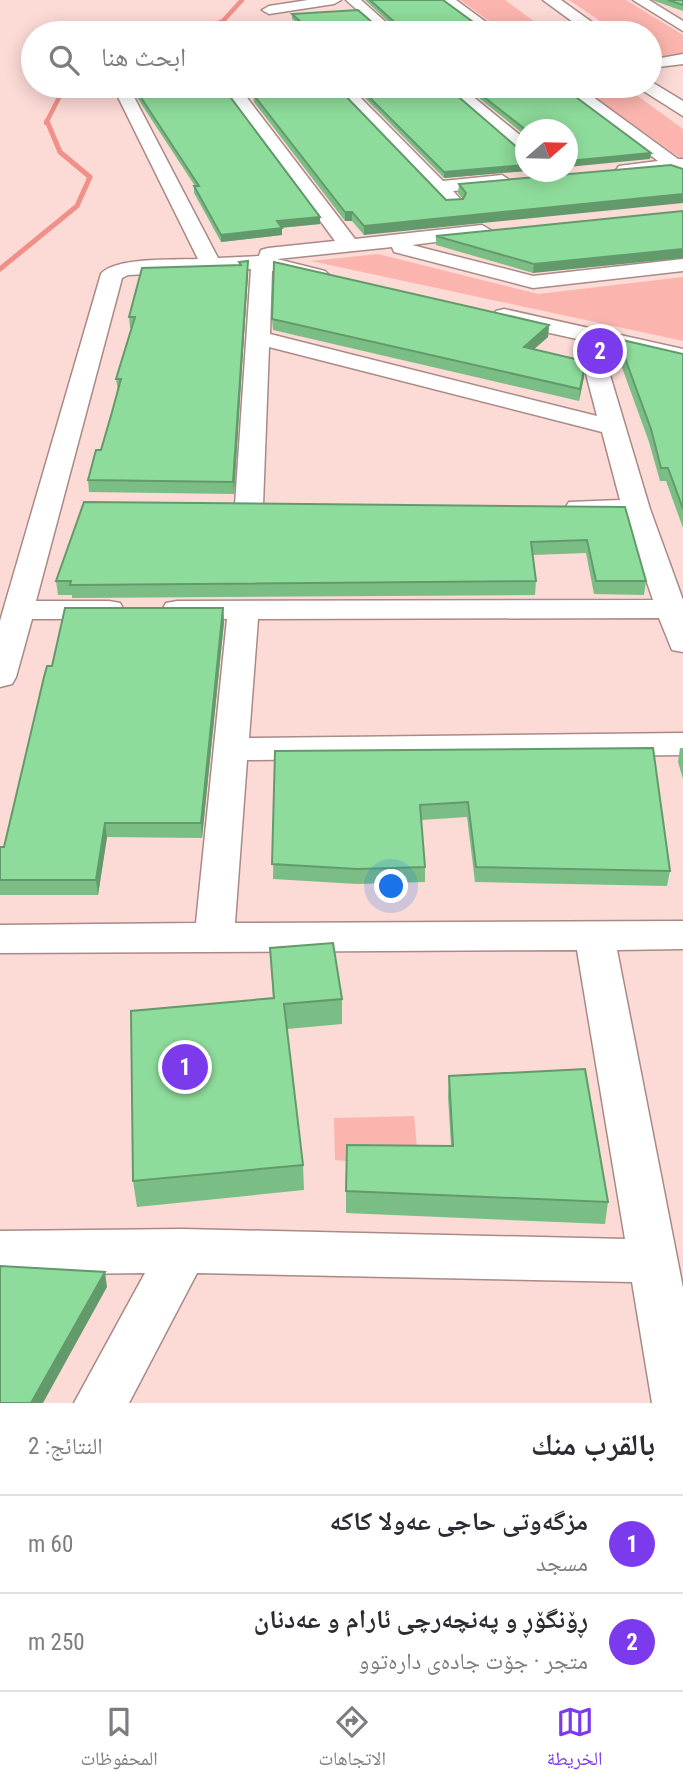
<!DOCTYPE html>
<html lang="ar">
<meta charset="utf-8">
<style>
body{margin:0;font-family:"Roboto Condensed","Noto Naskh Arabic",sans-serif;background:#f7f7f7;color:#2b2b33;direction:rtl}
.compass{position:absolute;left:515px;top:119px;width:63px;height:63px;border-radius:50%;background:#fff;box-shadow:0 4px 18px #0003;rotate:70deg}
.you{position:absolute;left:392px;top:887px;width:24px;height:24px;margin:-18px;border:5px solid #fff;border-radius:50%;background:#1a73e8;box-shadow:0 0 0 10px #1a73e833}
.badge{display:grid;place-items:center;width:46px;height:46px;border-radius:50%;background:#7c3aed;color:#fff;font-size:23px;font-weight:700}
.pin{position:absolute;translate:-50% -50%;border:4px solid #fff;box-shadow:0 2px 7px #0006}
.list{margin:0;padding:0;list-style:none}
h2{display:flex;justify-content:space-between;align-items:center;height:91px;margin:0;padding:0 28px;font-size:30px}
h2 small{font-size:23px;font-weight:400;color:#7c7c81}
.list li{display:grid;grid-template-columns:46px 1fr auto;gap:21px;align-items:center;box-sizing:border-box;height:98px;padding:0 28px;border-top:2px solid #e1e1e2}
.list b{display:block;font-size:26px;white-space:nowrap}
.list p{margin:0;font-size:23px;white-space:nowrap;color:#7c7c81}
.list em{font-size:23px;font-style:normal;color:#7c7c81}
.icon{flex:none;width:38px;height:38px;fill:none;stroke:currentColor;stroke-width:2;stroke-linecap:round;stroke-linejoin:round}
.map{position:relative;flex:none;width:683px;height:1403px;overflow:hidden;direction:ltr}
.search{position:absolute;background:#fff;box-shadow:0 4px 18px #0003;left:21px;right:21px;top:21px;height:77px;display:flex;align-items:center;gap:18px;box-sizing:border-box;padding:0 24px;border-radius:38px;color:#7c7c81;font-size:26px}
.sheet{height:287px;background:#fff}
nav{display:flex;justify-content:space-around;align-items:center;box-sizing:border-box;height:98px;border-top:2px solid #e1e1e2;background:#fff;font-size:19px;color:#7c7c81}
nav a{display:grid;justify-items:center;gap:4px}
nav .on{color:#7c3aed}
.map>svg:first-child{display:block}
.green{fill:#fbb5ae}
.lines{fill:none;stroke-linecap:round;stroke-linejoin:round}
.stream-far1{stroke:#f19088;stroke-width:4.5}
.stream{stroke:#f19088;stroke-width:5}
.minor-casing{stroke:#a98a86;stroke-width:3}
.secondary-casing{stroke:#a98a86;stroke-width:3}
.minor{fill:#fff;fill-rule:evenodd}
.secondary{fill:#fff;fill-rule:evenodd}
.wall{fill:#7abd85}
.shaded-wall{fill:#639a6c}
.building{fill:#8edc9b;stroke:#639a6c;stroke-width:2}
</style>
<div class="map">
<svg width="683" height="1403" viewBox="0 0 683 1403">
<rect width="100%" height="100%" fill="#fcdad6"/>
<path class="green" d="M460,0H505L550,33H506Z
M569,0H626L683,35V57L657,59L650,54V33H618Z
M579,86H624L683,129V160Z
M378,254L538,294L683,277V341L311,261Z
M414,1116L419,1168L335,1160L334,1118Z"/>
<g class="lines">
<path class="stream-far1" d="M190,33L223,21L242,0
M46,123L65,86"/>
<path class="stream" d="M0,269L77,206L90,177L60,152L47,121"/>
<defs>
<path id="minor" d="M308,0H341L334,4L269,14L262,10L269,6Z
M346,0H361L398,33H383Z
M440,0H456L501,33H485Z
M633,0H649L683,21V31Z
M683,54V64L650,68V60Z
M156,86H238L355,239L482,225L492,231L489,235L412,245L533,276L683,259V271L533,288L394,252L392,247L277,259L325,271L329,275L318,281L272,271L270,334L597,416L577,339L496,321L493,316L496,311L504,309L683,349V363L601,345L650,509L683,600V652L672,650L659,618L258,619L249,738L683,733V755L247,760L235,923L683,921V949L617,950L683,1288V1403H652L632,1282L197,1273L129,1403H74L145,1273L0,1275V1231L183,1229L625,1239L577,950L0,953V925L196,923L227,619L166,617L162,610L166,603L177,601L653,600L625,517L569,514L565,508L569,502L620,500L602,432L269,347L263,505L259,511H239L235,505L251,269L128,275L122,278L36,601H109L120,603L124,610L120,617L109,619H32L16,677L12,684L0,687V621L101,274C114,257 176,260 198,259L116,93L124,88ZM222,87L224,89L335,241L268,248L261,250L259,256L218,258L134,97L215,91Z
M332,86H349L443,181L502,175L511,181L502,187L453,191L463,202L460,206H446Z
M443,86H460L526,140V154L520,153Z
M560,86H578L678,159H683V175L670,171L619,174L616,170L619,166L658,161Z"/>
<path id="secondary" d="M543,0H561L607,33H588Z
M650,81L683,101V116L642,90L639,86H650Z"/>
</defs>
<use href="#minor" class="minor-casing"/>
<use href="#secondary" class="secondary-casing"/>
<use href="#minor" class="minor"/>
<use href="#secondary" class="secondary"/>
</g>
<path class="wall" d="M365,0H443L484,30L495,33H308L292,19V14L381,30L396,29Z
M652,0H683V11Z
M292,86H336L446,200L463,199L458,193L459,184L671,165L364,235L352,221H345L254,102L253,94L296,91Z
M464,86H561L651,153L650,159L526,130V136Z
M359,87L519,149L526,150V171L444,178L359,92Z
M138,93L320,217V224L281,228L282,235L221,242L194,193V186H195L138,99Z
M683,211L533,273L436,245V236Z
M248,261V272L234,494L89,492L88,480L101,450L118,391L116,379L131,328H130L129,317L239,265V262Z
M272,319L549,325L548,337L533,349L584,377L579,401L273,330Z
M618,339L683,354V528L666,481H660L649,442L616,351Z
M625,507L646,581L644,595L594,594L586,553L533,555L536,581L535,595L72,598V595H58L56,581Z
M223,608L224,622L202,838L107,837L98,895H0V847H4L52,666Z
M653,748L670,871L667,886L475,882L467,817L421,820L425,867V882L357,884L273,879L275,751Z
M680,748H683V779L678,762Z
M270,948L342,999V1024L287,1029L303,1165L304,1190L137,1207L133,1181L273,999Z
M449,1076L608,1202L605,1224L346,1213V1191L451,1146L448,1097Z"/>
<path class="shaded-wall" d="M651,153L650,159L568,167V161Z
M526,165V171L444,178V172Z
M683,194V203L364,235V226Z
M345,212H352V221H345Z
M320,217V224L277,228V221Z
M282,228V235L221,242V235Z
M683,249V258L533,273L534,264Z
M248,261V272L234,494L233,482Z
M549,325L548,337L523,359L524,347Z
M585,365L584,377L579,401L580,389Z
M223,608L224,622L202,838L201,823Z
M105,823L107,837L98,895L96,880Z
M105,1272L107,1287L43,1403H31Z"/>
<path class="building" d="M370,0H443L484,30L491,31L495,33H313L292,14L358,10L381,30L401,28Z
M668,0H683V5Z
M219,86H222L320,217L277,221L282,228L221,235L194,186H199L138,93L215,88Z
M299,86H336L446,200L463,199L466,193L459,184L671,165L683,169V194L364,226L352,212H345L253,94L303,90Z
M377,86H446L519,149L526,150V165L444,172L359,87Z
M470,86H561L651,153L568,161V130H526Z
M683,211V249L534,264L436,236Z
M248,261L233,482L88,480L96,450H101L112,412L121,379H116L135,317H129L142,268L241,265L239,262Z
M274,262L549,325L524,347L584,361L585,365L580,389L272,319Z
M618,339L683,354V509L668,468H661L651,429Z
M84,502L625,507L646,581H596L587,540L531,542L536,581L70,585L71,581H56Z
M65,608H223L201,823H105L96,880H0V847H4L44,677L47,666H52Z
M653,748L670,871L476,867L468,802L420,805L425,867L357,869L272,864L275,751Z
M333,943L342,999L284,1004L303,1165L133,1181L131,1011L274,998L270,948Z
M585,1069L608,1202L346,1191L347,1145L453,1146L449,1076Z
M0,1266L105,1272L31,1403H0Z"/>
</svg>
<svg class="compass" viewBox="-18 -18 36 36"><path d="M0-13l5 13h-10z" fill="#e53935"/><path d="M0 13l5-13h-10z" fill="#7c7c81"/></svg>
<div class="you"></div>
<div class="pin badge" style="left:185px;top:1067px">1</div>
<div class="pin badge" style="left:600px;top:351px">2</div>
<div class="search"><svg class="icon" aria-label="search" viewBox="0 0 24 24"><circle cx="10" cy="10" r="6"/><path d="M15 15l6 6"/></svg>ابحث هنا</div>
</div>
<section class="sheet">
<h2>بالقرب منك<small>النتائج: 2</small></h2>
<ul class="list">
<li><span class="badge">1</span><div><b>مزگەوتی حاجی عەولا کاکە</b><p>مسجد</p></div><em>60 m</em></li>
<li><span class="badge">2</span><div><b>ڕۆنگۆڕ و پەنچەرچی ئارام و عەدنان</b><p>متجر · جۆت جادەی دارەتوو</p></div><em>250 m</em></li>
</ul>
</section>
<nav>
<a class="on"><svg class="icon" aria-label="map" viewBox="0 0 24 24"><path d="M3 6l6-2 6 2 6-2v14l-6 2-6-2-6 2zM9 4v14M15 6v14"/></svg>الخريطة</a>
<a><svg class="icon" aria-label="directions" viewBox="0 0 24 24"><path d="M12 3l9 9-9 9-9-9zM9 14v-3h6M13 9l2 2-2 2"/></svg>الاتجاهات</a>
<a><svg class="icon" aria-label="saved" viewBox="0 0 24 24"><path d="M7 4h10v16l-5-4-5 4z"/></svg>المحفوظات</a>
</nav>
